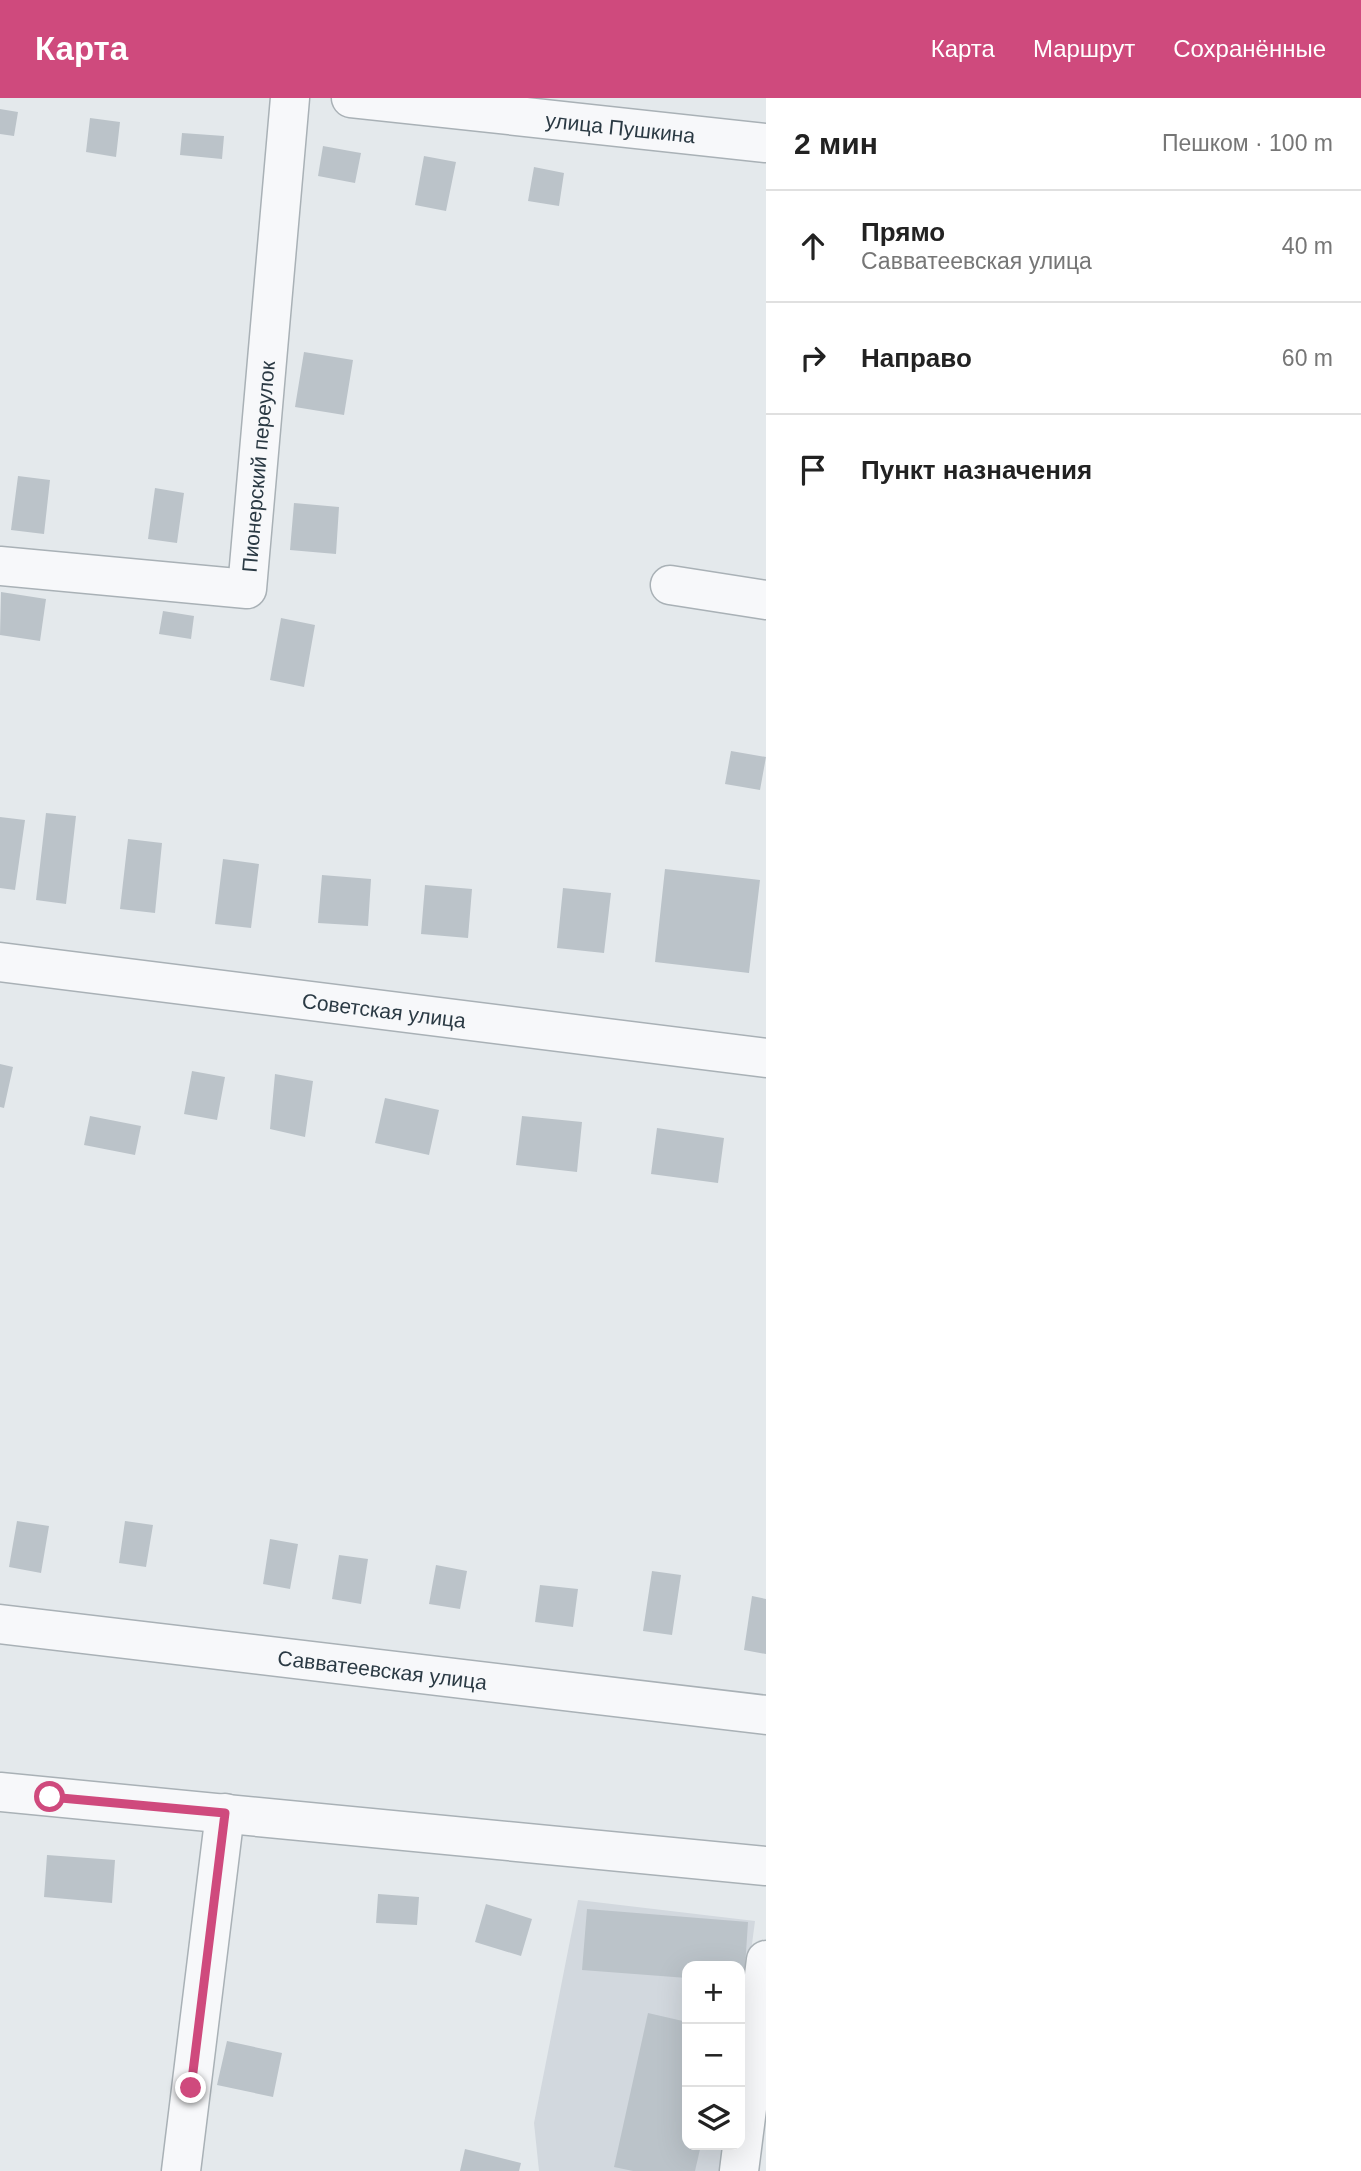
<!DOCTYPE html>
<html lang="ru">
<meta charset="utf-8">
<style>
body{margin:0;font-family:Arial,sans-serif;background:#f2f2f2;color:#222}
.controls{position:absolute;right:21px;bottom:21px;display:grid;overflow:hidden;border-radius:14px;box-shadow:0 7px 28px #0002}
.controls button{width:63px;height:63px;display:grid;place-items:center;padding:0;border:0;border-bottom:2px solid #e0e0e0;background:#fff;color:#222;font:35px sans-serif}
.stop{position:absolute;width:21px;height:21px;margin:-16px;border:5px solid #cf4a7d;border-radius:50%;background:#fff}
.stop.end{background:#cf4a7d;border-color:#fff;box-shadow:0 2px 7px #0008}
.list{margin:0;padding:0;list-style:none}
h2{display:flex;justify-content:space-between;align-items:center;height:91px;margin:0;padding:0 28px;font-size:30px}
h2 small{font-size:23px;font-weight:400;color:#767676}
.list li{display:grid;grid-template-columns:46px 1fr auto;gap:21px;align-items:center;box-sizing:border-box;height:112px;padding:0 28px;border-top:2px solid #e0e0e0}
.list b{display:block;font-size:26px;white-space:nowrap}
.list p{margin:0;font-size:23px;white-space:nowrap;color:#767676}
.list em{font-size:23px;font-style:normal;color:#767676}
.icon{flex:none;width:38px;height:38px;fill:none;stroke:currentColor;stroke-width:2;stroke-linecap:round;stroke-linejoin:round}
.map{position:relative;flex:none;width:766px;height:2073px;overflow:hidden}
header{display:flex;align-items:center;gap:42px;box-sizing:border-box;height:98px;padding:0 35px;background:#cf4a7d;color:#fff}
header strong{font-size:33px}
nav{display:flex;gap:38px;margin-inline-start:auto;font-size:24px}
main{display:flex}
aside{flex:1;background:#fff}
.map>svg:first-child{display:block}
.built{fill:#d2d8de}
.building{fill:#bbc3c9}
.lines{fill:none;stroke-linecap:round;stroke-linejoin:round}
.minor-casing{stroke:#a9b1b6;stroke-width:41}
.minor{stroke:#f7f8fa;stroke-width:38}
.route{stroke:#cf4a7d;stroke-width:9}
.labels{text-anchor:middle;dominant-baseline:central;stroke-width:7;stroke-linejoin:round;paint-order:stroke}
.street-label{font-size:21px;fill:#2b3a44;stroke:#f4f7f9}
</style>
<header>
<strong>Карта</strong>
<nav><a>Карта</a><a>Маршрут</a><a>Сохранённые</a></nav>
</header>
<main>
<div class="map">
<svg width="766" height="2073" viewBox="0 0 766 2073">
<rect width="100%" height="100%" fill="#e4e9ec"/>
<path class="built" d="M578,1802L755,1823L740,1938V1868H687V2047H726L722,2073H539L534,2025Z"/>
<path class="building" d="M0,11L18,14L14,38L0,36Z
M90,20L120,24L116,59L86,54Z
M182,35L224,38L222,61L180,57Z
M323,48L361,55L355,85L318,78Z
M424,58L456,64L446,113L415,107Z
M534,69L564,75L559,108L528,103Z
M304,254L353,262L344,317L295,309Z
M18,378L50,382L44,436L11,432Z
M155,390L184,395L177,445L148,441Z
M294,405L339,409L336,456L290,452Z
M1,494L46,501L40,543L0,537Z
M163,513L194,518L191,541L159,536Z
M281,520L315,527L304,589L270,582Z
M731,653L766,659L760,692L725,686Z
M46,715L76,718L66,806L36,802Z
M0,719L25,722L15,792L0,790Z
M128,741L162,745L155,815L120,811Z
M223,761L259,766L251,830L215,826Z
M665,771L760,782L749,875L655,864Z
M322,777L371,781L368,828L318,825Z
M425,787L472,791L468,840L421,836Z
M563,790L611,795L604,855L557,850Z
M0,966L13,969L4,1010L0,1009Z
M192,973L225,979L217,1022L184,1016Z
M275,976L313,983L305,1039L270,1031Z
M385,1000L439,1012L429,1057L375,1045Z
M90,1018L141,1028L135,1057L84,1047Z
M522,1018L582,1024L577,1074L516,1067Z
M657,1030L724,1040L718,1085L651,1076Z
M17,1423L49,1428L41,1475L9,1469Z
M125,1423L153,1427L146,1469L119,1465Z
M270,1441L298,1446L290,1491L263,1486Z
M339,1457L368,1461L361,1506L332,1501Z
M436,1467L467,1473L460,1511L429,1506Z
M652,1473L681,1477L672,1537L643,1533Z
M540,1487L578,1491L573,1529L535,1524Z
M752,1498L766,1501V1556L744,1552Z
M47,1757L115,1762L112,1805L44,1799Z
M378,1796L419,1799L417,1827L376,1825Z
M486,1806L532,1821L521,1858L475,1844Z
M587,1811L748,1824L744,1885H740V1868H687V1880L582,1872Z
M648,1915L687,1924V2047H701L695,2073H633L614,2069Z
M227,1943L282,1955L273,1999L217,1987Z
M465,2051L521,2065L519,2073H460Z"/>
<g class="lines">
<defs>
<g id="minor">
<path id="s1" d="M351,0L766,45"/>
<path id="s2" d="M0,468L247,491L290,0"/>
<path d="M670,487L766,502"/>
<path id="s3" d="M0,864L766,960"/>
<path id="s4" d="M0,1526L766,1617"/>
<path d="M0,1694L766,1768"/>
<path d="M181,2073L225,1715"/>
<path d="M739,2073L766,1862"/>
</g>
</defs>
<use href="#minor" class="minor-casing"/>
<use href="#minor" class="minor"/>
</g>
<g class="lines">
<path class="route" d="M50,1699L225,1715L191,1990"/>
</g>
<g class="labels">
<g class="street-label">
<text stroke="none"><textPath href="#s1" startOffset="271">улица Пушкина</textPath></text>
<text stroke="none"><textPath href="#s2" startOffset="371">Пионерский переулок</textPath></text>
<text stroke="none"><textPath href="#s3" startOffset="387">Советская улица</textPath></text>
<text stroke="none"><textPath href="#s4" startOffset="385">Савватеевская улица</textPath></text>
</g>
</g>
</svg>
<div class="controls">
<button>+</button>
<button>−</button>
<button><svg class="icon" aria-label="layers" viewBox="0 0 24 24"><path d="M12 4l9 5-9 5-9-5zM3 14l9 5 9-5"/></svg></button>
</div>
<div class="stop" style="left:50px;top:1699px"></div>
<div class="stop end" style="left:191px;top:1990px"></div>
</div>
<aside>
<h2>2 мин<small>Пешком · 100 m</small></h2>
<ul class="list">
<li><svg class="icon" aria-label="ahead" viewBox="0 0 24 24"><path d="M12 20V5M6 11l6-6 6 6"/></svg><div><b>Прямо</b><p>Савватеевская улица</p></div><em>40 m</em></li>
<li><svg class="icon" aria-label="right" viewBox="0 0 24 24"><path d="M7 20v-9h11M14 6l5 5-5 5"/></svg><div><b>Направо</b></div><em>60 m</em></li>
<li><svg class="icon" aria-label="arrive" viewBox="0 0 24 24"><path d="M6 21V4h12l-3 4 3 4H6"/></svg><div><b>Пункт назначения</b></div></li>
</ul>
</aside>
</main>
